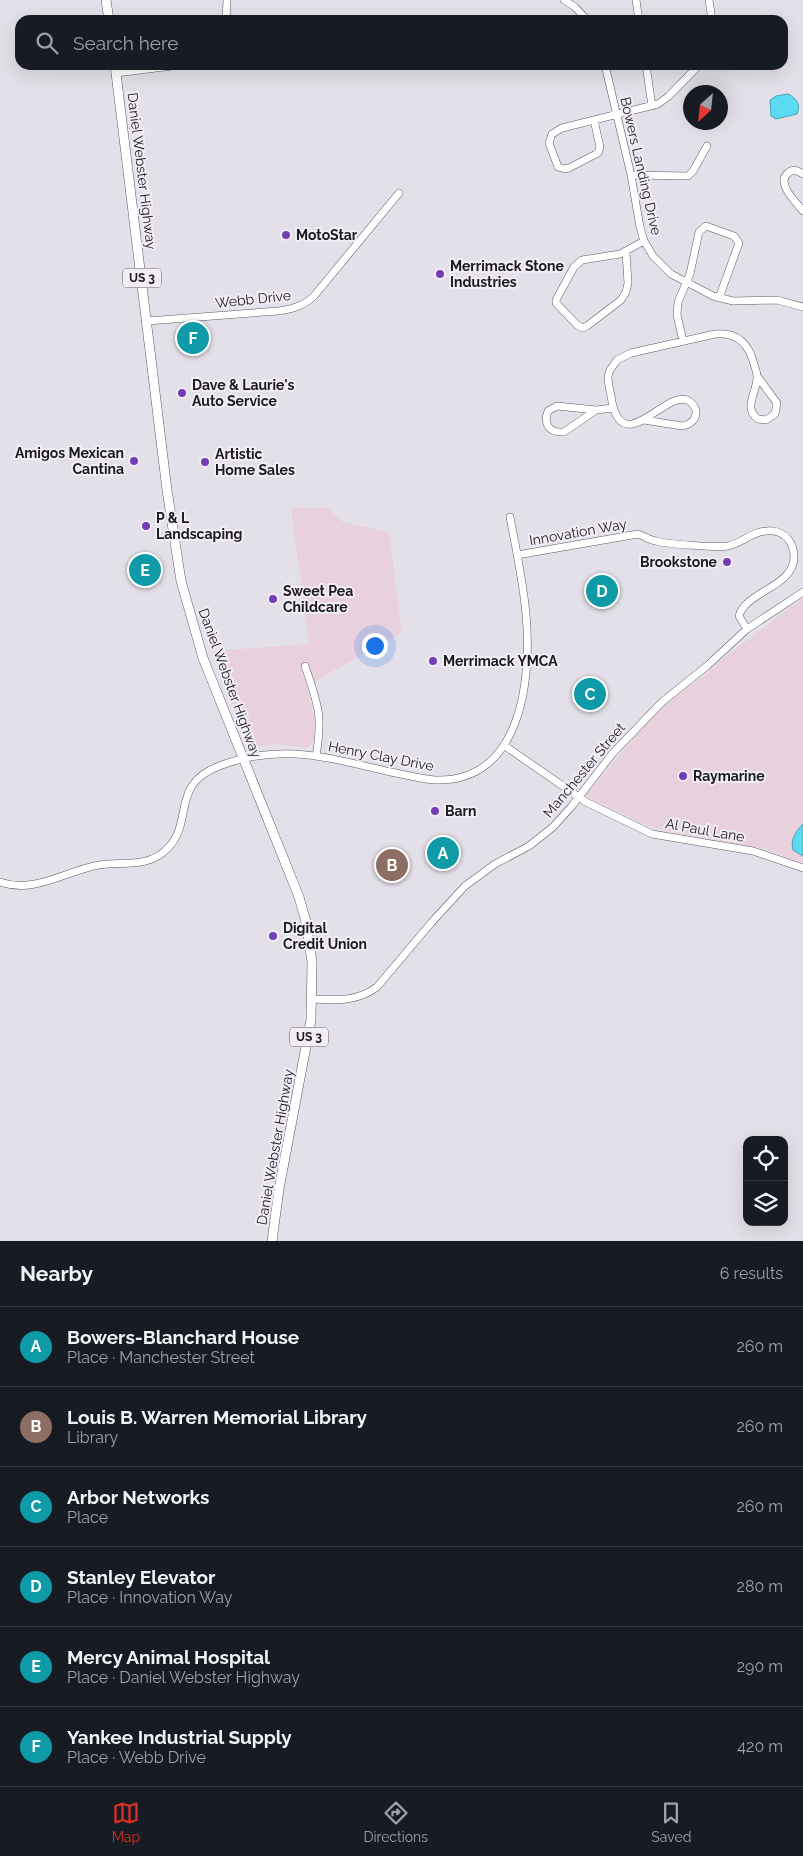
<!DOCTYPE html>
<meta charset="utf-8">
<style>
body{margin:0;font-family:Raleway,sans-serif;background:#20242c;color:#f1f3f6}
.controls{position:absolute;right:15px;bottom:15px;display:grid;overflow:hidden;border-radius:10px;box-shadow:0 5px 20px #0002}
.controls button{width:45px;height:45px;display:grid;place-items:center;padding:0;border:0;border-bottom:1px solid #363941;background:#171b24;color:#f1f3f6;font:25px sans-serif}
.compass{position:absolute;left:683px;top:85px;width:45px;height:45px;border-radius:50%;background:#171b24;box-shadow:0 5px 20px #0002;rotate:207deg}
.you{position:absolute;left:374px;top:645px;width:18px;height:18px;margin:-12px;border:4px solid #fff;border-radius:50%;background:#1a73e8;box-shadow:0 0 0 8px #1a73e833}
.badge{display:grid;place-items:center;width:32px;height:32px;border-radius:50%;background:#d93025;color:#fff;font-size:16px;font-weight:700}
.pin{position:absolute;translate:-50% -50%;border:2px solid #fff;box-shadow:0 1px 5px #0006}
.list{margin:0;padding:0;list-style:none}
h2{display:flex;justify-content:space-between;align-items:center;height:65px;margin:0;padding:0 20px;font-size:21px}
h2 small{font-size:16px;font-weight:400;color:#9ea1a6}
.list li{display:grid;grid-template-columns:32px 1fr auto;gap:15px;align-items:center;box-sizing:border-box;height:80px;padding:0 20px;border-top:1px solid #363941}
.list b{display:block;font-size:19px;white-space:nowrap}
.list p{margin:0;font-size:16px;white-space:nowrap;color:#9ea1a6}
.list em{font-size:16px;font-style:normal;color:#9ea1a6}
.icon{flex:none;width:28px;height:28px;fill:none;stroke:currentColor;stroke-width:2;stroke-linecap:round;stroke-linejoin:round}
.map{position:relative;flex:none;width:803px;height:1241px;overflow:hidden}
.search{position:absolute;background:#171b24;box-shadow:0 5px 20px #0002;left:15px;right:15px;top:15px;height:55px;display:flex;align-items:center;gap:12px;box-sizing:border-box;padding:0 18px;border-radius:15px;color:#9ea1a6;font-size:19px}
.sheet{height:545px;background:#171b24}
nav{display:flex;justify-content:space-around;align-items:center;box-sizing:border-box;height:70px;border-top:1px solid #363941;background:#171b24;font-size:14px;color:#9ea1a6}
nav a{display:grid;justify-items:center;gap:2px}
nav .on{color:#d93025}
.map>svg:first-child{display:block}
.commercial{fill:#e8d1dd}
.water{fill:#5bdbf3;stroke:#48a1b2}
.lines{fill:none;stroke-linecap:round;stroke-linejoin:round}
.minor-casing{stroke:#5c5960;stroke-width:8}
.major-casing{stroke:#5c5960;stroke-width:10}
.minor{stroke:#fff;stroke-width:7}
.major{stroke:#fff;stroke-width:9}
.poi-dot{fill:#743db3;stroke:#f2edf7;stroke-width:2}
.labels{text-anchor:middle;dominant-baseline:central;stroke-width:4;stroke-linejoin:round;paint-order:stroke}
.shield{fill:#f2edf7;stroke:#5b595e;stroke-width:1}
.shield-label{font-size:12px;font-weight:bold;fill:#1a191c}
.street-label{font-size:14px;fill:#1a191c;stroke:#f2edf7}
.poi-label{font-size:14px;font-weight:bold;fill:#1a191c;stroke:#f2edf7;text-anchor:start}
</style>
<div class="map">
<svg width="803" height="1241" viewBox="0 0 803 1241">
<rect width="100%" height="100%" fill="#e4e0e9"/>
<path class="commercial" d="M291,508H327L343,522L389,532L402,632L307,686L315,721L313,742L307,748L277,744L249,748L212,651L309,644Z
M803,598V863L764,849L662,830L644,824L585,796L649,720L679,693L702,677L725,657Z"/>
<path class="water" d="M788,94C797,99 801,104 797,114L776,119L771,116L770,100L776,96Z
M803,824V856L793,850C790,840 796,831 803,824Z"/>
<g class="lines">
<defs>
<path id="minor" d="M564,0L575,7L587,20
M636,0L639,20
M709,0L712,20
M226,20L227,0
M605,65L631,175L640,227L644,241L653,256L671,274L713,296L733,301L777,300L803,307
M646,65L652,106
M116,73L180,65
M594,120L600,147L598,153L569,168L565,169L558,167L549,143L552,134L562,128L658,104L669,96L699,65
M803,174C798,171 793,168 788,173C775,183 797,203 803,211
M631,175L688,176L693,171L707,146
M626,252L628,283L626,292L621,300L587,326L583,328L577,325L556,303V300L574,267L582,260L620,254L644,241
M147,321L278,311C292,309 304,306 314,296L399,193
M683,341L677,315L678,302L690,274L699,232L706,226L734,236L739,243L719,298
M596,410L557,406L548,411C543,424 549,433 564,432L596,410L613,408
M644,420L682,426C690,425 697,419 696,411C695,407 692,403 689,401C667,387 624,459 612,402C611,394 608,385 608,376L610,370L617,360L631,353L715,334C737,332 749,344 754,364C755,368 757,372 757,376C758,391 742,408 758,419L766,420L775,414L777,403L757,376
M517,555L638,534C644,536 649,540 656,541C667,544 718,548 728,546C742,543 753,531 767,531C775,530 783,533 788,539C792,544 794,550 794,557C794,587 746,591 739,616L747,629
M305,666C318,704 323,716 316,756
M505,746L586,802L652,834L753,851L803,868
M0,882C35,894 65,871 99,865C124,861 148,869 168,848C194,821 170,785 219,766C283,742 328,758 391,772C406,775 421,779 435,780C522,783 532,678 526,614C523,581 516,549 510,517
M312,999C336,1000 357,1002 377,987L431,923L465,886L495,864L529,846L553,827L572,806L612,754L662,702L708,665L747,629L803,592"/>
<path id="major" d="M106,0L109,20
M115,65L167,490L181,581L203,658L299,897L306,922L312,962L311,1020L279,1189L272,1241"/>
</defs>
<use href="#minor" class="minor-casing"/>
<use href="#major" class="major-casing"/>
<use href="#minor" class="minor"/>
<use href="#major" class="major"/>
</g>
<g class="poi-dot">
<circle cx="286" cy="235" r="5"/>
<circle cx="440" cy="274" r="5"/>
<circle cx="182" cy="393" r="5"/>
<circle cx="134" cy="461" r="5"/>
<circle cx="205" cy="462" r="5"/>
<circle cx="146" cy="526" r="5"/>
<circle cx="727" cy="562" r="5"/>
<circle cx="273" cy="599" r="5"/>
<circle cx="433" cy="661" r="5"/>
<circle cx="683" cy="776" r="5"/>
<circle cx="435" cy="811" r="5"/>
<circle cx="273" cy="936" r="5"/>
</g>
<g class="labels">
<g class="shield">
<rect x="123" y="268.5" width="38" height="19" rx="4"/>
<rect x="290" y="1027.5" width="38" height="19" rx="4"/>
</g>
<g class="shield-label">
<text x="142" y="278">US 3</text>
<text x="309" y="1037">US 3</text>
</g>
<g class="street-label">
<text transform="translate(641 166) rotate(77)">Bowers Landing Drive</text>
<text transform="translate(142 171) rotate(83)">Daniel Webster Highway</text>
<text transform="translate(253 299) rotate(-6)">Webb Drive</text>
<text transform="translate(578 532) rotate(-10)">Innovation Way</text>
<text transform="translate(230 683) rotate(70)">Daniel Webster Highway</text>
<text transform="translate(381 756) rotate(11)">Henry Clay Drive</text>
<text transform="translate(584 770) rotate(-50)">Manchester Street</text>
<text transform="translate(705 830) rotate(10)">Al Paul Lane</text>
<text transform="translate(275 1147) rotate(-80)">Daniel Webster Highway</text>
</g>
<g class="poi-label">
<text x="296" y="235">MotoStar</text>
<text x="450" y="266">Merrimack Stone<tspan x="450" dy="16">Industries</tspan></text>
<text x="192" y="385">Dave &amp; Laurie's<tspan x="192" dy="16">Auto Service</tspan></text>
<text x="124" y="453" text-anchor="end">Amigos Mexican<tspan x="124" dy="16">Cantina</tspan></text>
<text x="215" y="454">Artistic<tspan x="215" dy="16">Home Sales</tspan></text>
<text x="156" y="518">P &amp; L<tspan x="156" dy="16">Landscaping</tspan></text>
<text x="717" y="562" text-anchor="end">Brookstone</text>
<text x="283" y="591">Sweet Pea<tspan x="283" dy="16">Childcare</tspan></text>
<text x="443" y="661">Merrimack YMCA</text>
<text x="693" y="776">Raymarine</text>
<text x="445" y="811">Barn</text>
<text x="283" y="928">Digital<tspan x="283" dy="16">Credit Union</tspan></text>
</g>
</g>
</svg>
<div class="controls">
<button><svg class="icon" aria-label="locate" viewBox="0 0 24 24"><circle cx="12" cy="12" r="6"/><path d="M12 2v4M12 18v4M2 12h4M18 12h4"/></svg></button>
<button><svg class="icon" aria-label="layers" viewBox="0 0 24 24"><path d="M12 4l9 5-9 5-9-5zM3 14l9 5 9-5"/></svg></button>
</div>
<svg class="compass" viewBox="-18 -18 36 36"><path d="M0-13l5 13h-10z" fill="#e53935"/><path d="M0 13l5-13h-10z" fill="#9ea1a6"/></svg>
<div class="you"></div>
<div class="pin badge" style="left:443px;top:853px;background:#0f9aa8">A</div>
<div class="pin badge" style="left:392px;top:865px;background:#8d6e63">B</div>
<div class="pin badge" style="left:590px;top:694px;background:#0f9aa8">C</div>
<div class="pin badge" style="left:602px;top:591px;background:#0f9aa8">D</div>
<div class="pin badge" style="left:145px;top:570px;background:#0f9aa8">E</div>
<div class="pin badge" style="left:193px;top:338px;background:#0f9aa8">F</div>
<div class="search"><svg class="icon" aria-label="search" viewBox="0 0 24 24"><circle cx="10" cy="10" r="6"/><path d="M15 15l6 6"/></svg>Search here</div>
</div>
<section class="sheet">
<h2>Nearby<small>6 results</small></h2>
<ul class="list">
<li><span class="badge" style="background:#0f9aa8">A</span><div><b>Bowers-Blanchard House</b><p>Place · Manchester Street</p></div><em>260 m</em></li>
<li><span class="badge" style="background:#8d6e63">B</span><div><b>Louis B. Warren Memorial Library</b><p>Library</p></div><em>260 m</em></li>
<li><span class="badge" style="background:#0f9aa8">C</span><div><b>Arbor Networks</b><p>Place</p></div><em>260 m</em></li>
<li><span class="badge" style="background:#0f9aa8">D</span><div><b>Stanley Elevator</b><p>Place · Innovation Way</p></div><em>280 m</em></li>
<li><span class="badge" style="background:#0f9aa8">E</span><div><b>Mercy Animal Hospital</b><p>Place · Daniel Webster Highway</p></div><em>290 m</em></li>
<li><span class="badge" style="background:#0f9aa8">F</span><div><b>Yankee Industrial Supply</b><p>Place · Webb Drive</p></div><em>420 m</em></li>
</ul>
</section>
<nav>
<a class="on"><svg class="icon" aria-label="map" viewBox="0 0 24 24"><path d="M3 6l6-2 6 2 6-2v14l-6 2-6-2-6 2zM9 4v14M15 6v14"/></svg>Map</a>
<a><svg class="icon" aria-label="directions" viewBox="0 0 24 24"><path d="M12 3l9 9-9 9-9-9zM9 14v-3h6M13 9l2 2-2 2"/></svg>Directions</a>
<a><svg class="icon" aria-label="saved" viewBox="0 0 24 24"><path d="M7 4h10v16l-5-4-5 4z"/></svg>Saved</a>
</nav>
